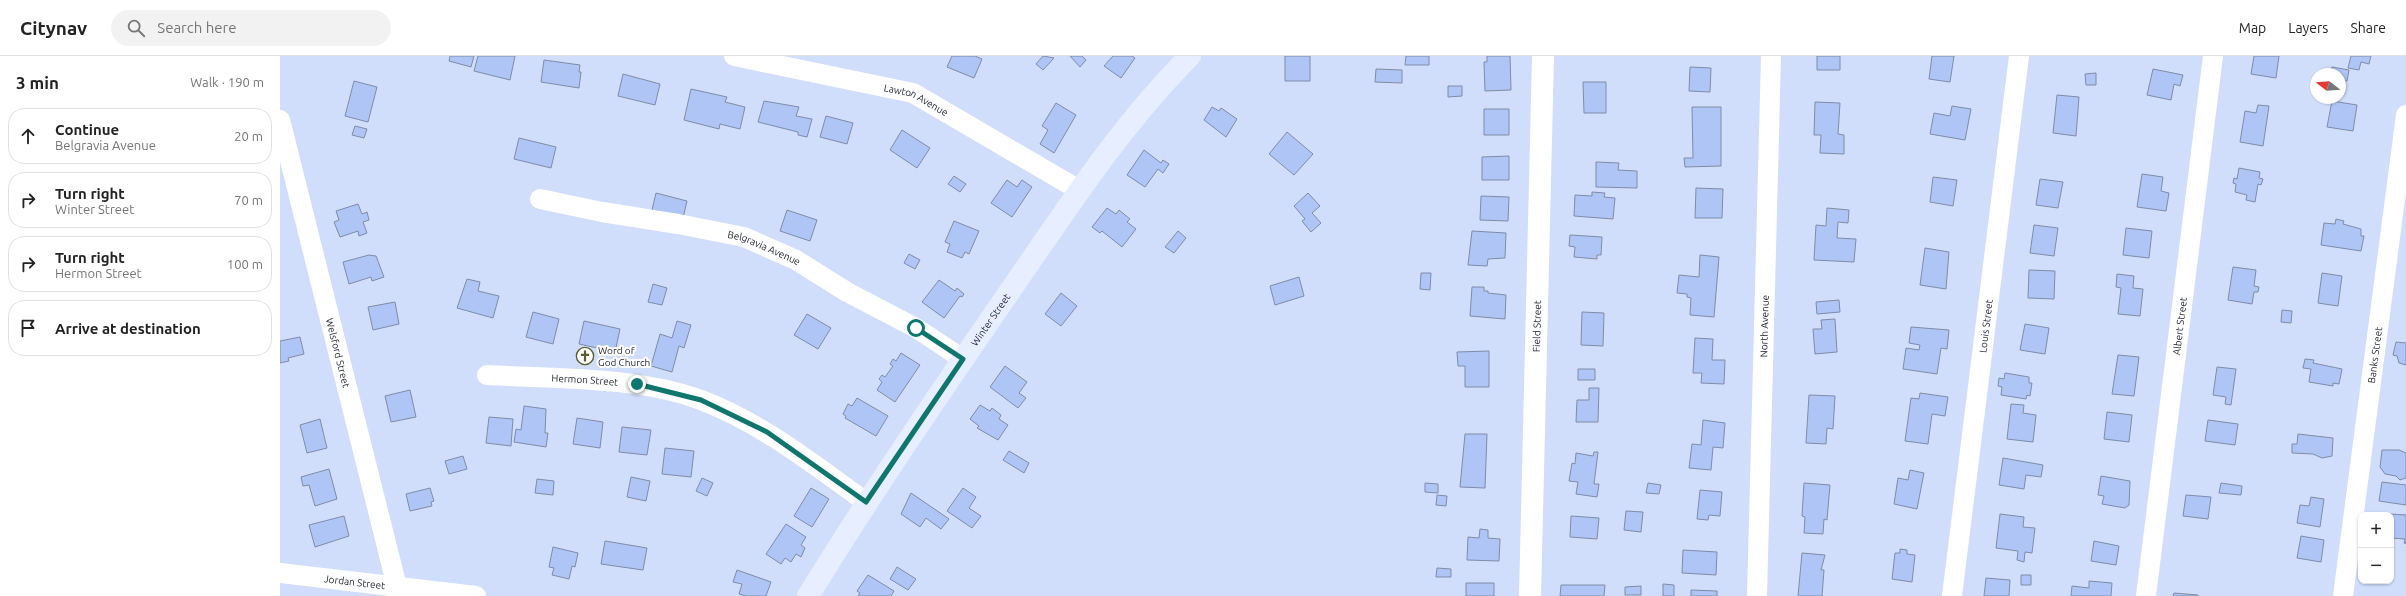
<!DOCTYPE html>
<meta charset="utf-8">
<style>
body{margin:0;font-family:Ubuntu,sans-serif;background:#f2f2f2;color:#222}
.controls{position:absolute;right:12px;bottom:12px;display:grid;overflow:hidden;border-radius:8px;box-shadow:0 1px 3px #0004}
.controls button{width:36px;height:36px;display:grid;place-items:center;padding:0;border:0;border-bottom:1px solid #e0e0e0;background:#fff;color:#222;font:20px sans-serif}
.compass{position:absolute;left:2030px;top:12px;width:36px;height:36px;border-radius:50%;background:#fff;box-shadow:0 1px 3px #0004;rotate:287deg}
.stop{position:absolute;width:12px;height:12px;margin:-9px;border:3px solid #0f766e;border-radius:50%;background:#fff}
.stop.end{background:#0f766e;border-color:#fff;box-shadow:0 1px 4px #0008}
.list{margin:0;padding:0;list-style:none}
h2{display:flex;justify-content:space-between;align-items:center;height:52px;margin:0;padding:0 16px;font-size:17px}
h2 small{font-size:13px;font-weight:400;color:#767676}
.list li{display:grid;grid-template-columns:26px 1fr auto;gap:12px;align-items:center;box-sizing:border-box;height:56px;margin:0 8px 8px;padding:0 8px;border:1px solid #e0e0e0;border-radius:16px}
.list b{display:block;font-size:15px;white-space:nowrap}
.list p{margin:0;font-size:13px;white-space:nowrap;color:#767676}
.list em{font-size:13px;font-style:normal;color:#767676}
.icon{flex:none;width:22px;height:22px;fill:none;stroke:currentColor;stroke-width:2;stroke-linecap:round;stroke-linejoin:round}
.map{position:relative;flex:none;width:2126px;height:540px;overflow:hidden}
header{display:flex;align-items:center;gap:24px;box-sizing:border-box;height:56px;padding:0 20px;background:#fff;border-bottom:1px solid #e0e0e0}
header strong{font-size:19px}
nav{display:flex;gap:22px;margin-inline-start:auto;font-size:14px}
.search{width:280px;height:36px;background:#f2f2f2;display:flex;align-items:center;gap:10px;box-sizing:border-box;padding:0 14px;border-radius:22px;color:#767676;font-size:15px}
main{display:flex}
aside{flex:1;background:#fff}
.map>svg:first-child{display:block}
.building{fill:#aec5f5;stroke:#7f8ca7}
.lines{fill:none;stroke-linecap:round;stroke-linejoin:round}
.minor{stroke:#fff;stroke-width:20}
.tertiary{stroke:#fff;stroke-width:22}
.secondary{stroke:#e6eeff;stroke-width:22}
.route{stroke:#0f766e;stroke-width:5}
.labels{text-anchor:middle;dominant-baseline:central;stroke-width:4;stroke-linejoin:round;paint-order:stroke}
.street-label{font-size:10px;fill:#252a35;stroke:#fff}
.poi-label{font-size:10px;fill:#252a35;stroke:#fff;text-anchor:start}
</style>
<header>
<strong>Citynav</strong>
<div class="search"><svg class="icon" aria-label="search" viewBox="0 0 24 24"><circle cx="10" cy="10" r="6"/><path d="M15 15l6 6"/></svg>Search here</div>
<nav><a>Map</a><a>Layers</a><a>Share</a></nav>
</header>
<main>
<aside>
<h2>3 min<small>Walk · 190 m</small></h2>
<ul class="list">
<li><svg class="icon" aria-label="ahead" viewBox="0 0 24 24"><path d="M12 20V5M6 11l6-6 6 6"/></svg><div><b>Continue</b><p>Belgravia Avenue</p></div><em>20 m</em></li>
<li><svg class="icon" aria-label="right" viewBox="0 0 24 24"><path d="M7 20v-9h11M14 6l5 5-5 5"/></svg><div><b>Turn right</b><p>Winter Street</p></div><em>70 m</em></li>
<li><svg class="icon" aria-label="right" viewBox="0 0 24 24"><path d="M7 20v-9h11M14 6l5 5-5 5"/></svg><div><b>Turn right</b><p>Hermon Street</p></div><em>100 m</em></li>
<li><svg class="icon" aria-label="arrive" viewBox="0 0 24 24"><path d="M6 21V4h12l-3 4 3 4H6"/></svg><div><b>Arrive at destination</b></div></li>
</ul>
</aside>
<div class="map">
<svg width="2126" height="540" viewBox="0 0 2126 540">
<rect width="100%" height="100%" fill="#d0defc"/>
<path class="building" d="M170,0H194L191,11L169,5Z
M198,0H235L230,24L194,15Z
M672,0H695L702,3L694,22L667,11Z
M763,0L774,2L763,14L756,8Z
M790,0H802L806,4L800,11Z
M833,0H852L855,2L841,22L824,10Z
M1005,0H1030V25H1005Z
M1126,0H1149V9H1125Z
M1207,0H1230L1231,34L1205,35L1204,6H1207Z
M1537,0H1560V14H1537Z
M1652,0H1674L1670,26L1649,23Z
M1974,0H1999L1996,22L1971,18Z
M2071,0H2091L2089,8L2081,6L2079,14L2068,12Z
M264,4L300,9L299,16H301L299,32L261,26Z
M1410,11L1431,12L1430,36L1409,35Z
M2052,11L2069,14L2067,25L2060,24V18H2051Z
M1096,13L1122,14V27L1095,26Z
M1873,13L1903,19L1900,30L1894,28L1891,44L1867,39Z
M1816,17V29H1806L1805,18Z
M343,18L380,28L375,49L338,40Z
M74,25L97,31L88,66L65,60Z
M1303,26H1326V57H1304Z
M1168,30H1182V40L1168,41Z
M411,33L447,41L445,46L465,51L460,73L440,68L439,73L404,64Z
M1777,39L1799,41L1796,80L1773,77Z
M484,45L519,51L516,60L532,63L527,81L518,79V76L478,66Z
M2052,45L2077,49L2073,75L2047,71Z
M1535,46L1560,47L1558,78L1564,79V98L1540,97L1541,79H1534Z
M776,47L796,59L774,97L760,88L768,74L762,70Z
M1978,49L1989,50L1983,90L1960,86L1965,55L1976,57Z
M1672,50L1691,53L1685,84L1650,78L1654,57L1670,60Z
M932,51L939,55L941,52L957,63L946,81L924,64Z
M1412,51H1441V110L1405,111L1404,102H1413Z
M1204,53H1229V79H1204Z
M546,60L573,67L567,88L540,81Z
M75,70L87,73L84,82L72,79Z
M622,74L650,92L637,112L610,94Z
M1007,76L1033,98L1014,119L989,98Z
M239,82L276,91L271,112L234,103Z
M864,94L881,107L883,104L889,108L883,117L878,113L865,131L847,119Z
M1229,100V124H1202V101Z
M1316,106L1339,107L1338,114L1357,115V132L1316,131Z
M1959,112L1980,116L1979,122L1983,123L1981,129L1978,128L1975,146L1966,144L1967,139L1955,136L1956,128L1953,127L1954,122L1957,123Z
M1862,118L1883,121L1881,135L1889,137L1886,155L1857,151Z
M674,120L686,128L680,136L668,128Z
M1653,121L1677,124L1673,150L1650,146Z
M1760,123L1783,126L1778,152L1756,149Z
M727,124L737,131L742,124L752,131L732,161L711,147Z
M1416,132L1443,133L1442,162H1415Z
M1312,136L1325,137L1324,141L1335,142L1333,163L1294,160L1295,139L1312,140Z
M376,137L407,145L403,162L372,154Z
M1028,137L1040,150L1032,157L1041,167L1031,176L1022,165L1025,163L1014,150Z
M1201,140L1229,141L1228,165L1200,164Z
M78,148L82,158L87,156L89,164L83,166L87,177L79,180L78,175L60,181L54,166L59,164L56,155Z
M827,152L836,158L839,154L850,163L847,166L856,173L842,191L822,175L820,177L812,171Z
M1547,152L1569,154L1568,167L1558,166L1557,182L1576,183L1574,206L1534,204L1536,169L1546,170Z
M507,154L537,164L530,185L500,175Z
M2056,163L2064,165L2063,168L2081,173V180H2084L2081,195L2041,189L2044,167L2055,168Z
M674,165L699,175L689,198L685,196L682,202L667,196L670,188L665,186Z
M1754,169L1778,172L1774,200L1750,197Z
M1846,172L1872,175L1869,202L1843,199Z
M898,175L906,182L894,197L885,191Z
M1192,175L1226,177L1225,202L1208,203L1207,210L1188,209Z
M1290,179L1322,181L1321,199H1317V203L1294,201L1295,191L1289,190Z
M1645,192L1669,196L1666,233L1640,229Z
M629,198L640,204L635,213L624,207Z
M89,199L96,200L104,221L92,225L91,221L69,228L63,206Z
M1420,199L1439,201L1434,261L1410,259L1411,242L1407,241V238L1397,237L1399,219L1419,221Z
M1953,211L1976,214L1974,230L1979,231L1978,236H1974L1972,248L1948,244Z
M1749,214L1775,215L1774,243L1748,242Z
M1141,217H1151L1150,234L1140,233Z
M2042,217L2062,220L2058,250L2038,247Z
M1837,218L1854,220L1853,232L1863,233L1860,260L1838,258L1841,232L1836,231Z
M1019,221L1024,240L995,249L990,230Z
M187,223L200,226L198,235L219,240L213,262L177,252Z
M659,224L675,235L677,232L684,238L682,241L680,240L664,262L642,246Z
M373,228L387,232L382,249L368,246Z
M1192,231H1204V235H1208V237L1226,239L1225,263L1190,260Z
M781,237L797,250L781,270L765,258Z
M1559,244L1560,256L1537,258L1536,246Z
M115,246L119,268L93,274L88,251Z
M2002,254L2012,255L2011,267L2001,266Z
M253,256L279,263L273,288L246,281Z
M1302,256L1324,257L1323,290L1301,289Z
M527,258L551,272L538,293L514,279Z
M1555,263L1557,296L1535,298L1533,273H1542L1541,264Z
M304,265L340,273L335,296L299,288Z
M397,265L411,269L404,292L399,290L392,316L371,310L380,278L392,282Z
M1745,268L1769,272L1765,298L1740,294Z
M1631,271L1669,274L1667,293L1661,292L1657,318L1623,313L1626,292L1639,294L1640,289L1629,287Z
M20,281L24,298L8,302L9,305L0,307V285Z
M1415,282L1433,283L1432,304H1445L1444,328L1421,327L1422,317H1413Z
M2116,286L2126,287V309L2119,307L2117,300L2113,299Z
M1209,295V331H1185V310H1178L1177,296Z
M621,297L640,309L615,346L597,334L602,326L599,323L602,319L605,321L613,310L610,308L613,303L616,305Z
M1838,299L1859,301L1854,340L1832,338Z
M2025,303L2034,304L2033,307L2062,313L2059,328L2053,327V330L2029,326L2031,313L2023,312Z
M725,310L747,326L739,337L746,342L738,352L710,331Z
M1937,311L1956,313L1951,349L1945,348L1946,341L1933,339Z
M1298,313H1315V324H1298Z
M1725,317L1749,321V327H1752L1750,340L1747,339L1746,343L1721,339L1722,331L1718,330L1719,322L1724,323Z
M1309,332H1319L1318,366H1296L1297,344H1309Z
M130,334L136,361L111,366L105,340Z
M1640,337L1668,341L1665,360L1652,358L1648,388L1625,385L1631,342L1639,343Z
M1529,339L1555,340L1553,373L1547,372L1546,388L1526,387Z
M577,342L608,360L596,380L565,362L566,360L563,358L568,348L572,350Z
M1731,348L1744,349L1743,357L1756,359L1753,386L1727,383Z
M700,349L710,355L712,352L721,359L719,363L728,369L718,384L697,372L699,370L690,363Z
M244,350L266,353L265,377H268L266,391L234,386L236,373L241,374Z
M1827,356L1852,359L1849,386L1824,383Z
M209,361L233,363L231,390L206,387Z
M297,362L323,366L320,392L293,388Z
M40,363L47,392L27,397L20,369Z
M1423,364L1445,367L1443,392L1433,391L1431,414L1409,412L1412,388L1421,389Z
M1928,364L1958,368L1955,389L1925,385Z
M342,371L371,374L367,399L339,396Z
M1185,378H1207L1205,432L1180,431Z
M2018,378L2053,382L2052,400L2042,402L2033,398L2012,397V388H2017Z
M385,392L414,395L411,421L382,418Z
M2102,394H2119L2126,397V422L2120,424L2116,420L2105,418L2100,411Z
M729,395L749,407L744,417L723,404Z
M1314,396H1318L1314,428H1319L1317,441L1296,438L1298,426L1289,425L1292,407L1295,408L1296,397L1313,400Z
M183,400L187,413L169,418L165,405Z
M1723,402L1763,409L1761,421L1746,419L1744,433L1719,429Z
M49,413L57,443L35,450L29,429L23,430L21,421Z
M1630,414L1644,417L1637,453L1614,448L1618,422L1628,424Z
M1821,420L1850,425L1849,449L1845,452L1822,448L1824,440L1818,439Z
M351,421L370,425L366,445L347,441Z
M422,422L433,427L427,440L416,435Z
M257,423L274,425L273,439L255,437Z
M2102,426L2126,429V449L2099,445Z
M1145,427L1158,428V437L1145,436Z
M1368,427L1381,429L1379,438L1366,437Z
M1524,427L1550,429L1547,464L1544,463L1543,478L1524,477L1525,461L1522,460Z
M1941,427L1962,430L1961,439L1939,437Z
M150,432L154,445L151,446L152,450L130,455L126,438Z
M531,432L549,443L532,471L514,460Z
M683,432L696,441L689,452L701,460L692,472L667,455Z
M1420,434L1442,436L1440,460L1429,459L1428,464L1417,463Z
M631,437L669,463L661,473L646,462L640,471L621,458Z
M1157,439L1167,440L1166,450L1156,449Z
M1906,439L1931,441L1928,463L1903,460Z
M2031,441L2044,443L2040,471L2017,467L2020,449L2029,450Z
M1346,455L1363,456L1361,476L1344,474Z
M2094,457L2126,459V488L2124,487L2125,483L2111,482V459H2094Z
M1720,458L1744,461L1743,471L1755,472L1752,497L1745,496L1744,506L1737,504L1738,495L1716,492Z
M64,460L69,480L35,491L29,469Z
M1291,460L1319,462L1317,483L1290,481Z
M506,468L526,481L521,489L525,492L521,501L516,498L511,506L505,502L501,508L486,498Z
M1200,473L1208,474V482L1220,483L1219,505L1187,504L1188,481L1199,482Z
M2021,480L2044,484L2041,506L2017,502Z
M325,485L367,492L363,514L321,508Z
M1814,485L1839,490L1836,509L1811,505Z
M273,491L298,497L295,511L292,510L289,523L272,519L274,512L269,511Z
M1620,493L1627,494V498L1635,499L1632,526L1612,523L1615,497H1620Z
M1403,494L1437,496L1436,519L1402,517Z
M1522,497L1545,499L1541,514H1544L1542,540H1518Z
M617,511L636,523L628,534L610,523Z
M1157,512L1171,513V521H1156Z
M457,514L491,526L486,540H466L459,538L462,528L453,526Z
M588,519L614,535L611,540H578L580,537L577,535Z
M1741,519H1751V529H1741Z
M1706,522L1730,524L1729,540H1704Z
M1809,525L1832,527L1831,540H1791L1792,530L1809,532Z
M1186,527H1214V540H1186Z
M1383,528L1394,529V540H1383Z
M1281,529H1325L1324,540H1280Z
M1361,530V539H1345V531Z
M1411,534L1437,535V540H1411Z
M1894,537L1918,539V540H1893Z"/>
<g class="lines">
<g class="minor">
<path id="s1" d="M454,0L633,37L799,134"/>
<path id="s2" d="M0,64L117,531"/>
<path id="s3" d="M260,143L322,156L398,168L464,181L516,204L567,236L636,272L683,303"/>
<path id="s4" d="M207,319C276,323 356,320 421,344C482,367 534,409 586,446"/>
<path id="s5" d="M0,517L196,540"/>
<path id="s6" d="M1477,540L1491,0"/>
<path id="s7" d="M1672,540L1739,0"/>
<path id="s8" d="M1866,540L1933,0"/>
<path id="s9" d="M2063,540L2126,59"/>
</g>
<path class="tertiary" id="s10" d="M1250,540L1263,0"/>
<path class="secondary" id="s11" d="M528,540C592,436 661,335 730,235C786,154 840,70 910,0"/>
</g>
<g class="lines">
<path class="route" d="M357,328L421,344L487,376L586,446L683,303L636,272"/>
</g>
<defs>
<symbol id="church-ring" viewBox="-11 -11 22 22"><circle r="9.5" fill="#fff" stroke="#585f2d" stroke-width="1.5"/><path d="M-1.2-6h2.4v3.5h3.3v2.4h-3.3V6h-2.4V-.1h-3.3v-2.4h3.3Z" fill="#585f2d"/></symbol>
</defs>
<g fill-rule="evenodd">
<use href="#church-ring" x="295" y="290" width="20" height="20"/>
</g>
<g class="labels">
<g class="street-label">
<text stroke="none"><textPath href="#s1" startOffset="188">Lawton Avenue</textPath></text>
<text stroke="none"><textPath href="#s3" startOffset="230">Belgravia Avenue</textPath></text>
<text stroke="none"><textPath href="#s11" startOffset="331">Winter Street</textPath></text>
<text stroke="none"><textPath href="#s10" startOffset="270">Field Street</textPath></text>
<text stroke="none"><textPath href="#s6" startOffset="270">North Avenue</textPath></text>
<text stroke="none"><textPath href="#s7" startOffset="272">Louis Street</textPath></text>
<text stroke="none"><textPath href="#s8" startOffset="272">Albert Street</textPath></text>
<text stroke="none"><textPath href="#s2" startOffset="240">Welsford Street</textPath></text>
<text stroke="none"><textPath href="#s9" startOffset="243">Banks Street</textPath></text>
<text stroke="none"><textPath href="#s4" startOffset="98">Hermon Street</textPath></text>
<text stroke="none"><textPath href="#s5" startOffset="75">Jordan Street</textPath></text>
</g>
<g class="poi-label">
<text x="318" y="294">Word of<tspan x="318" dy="12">God Church</tspan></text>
</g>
</g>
</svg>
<div class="controls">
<button>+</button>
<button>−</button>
</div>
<svg class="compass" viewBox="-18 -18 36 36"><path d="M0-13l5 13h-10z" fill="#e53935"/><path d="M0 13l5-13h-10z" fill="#767676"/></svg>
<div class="stop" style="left:636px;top:272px"></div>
<div class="stop end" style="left:357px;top:328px"></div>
</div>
</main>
